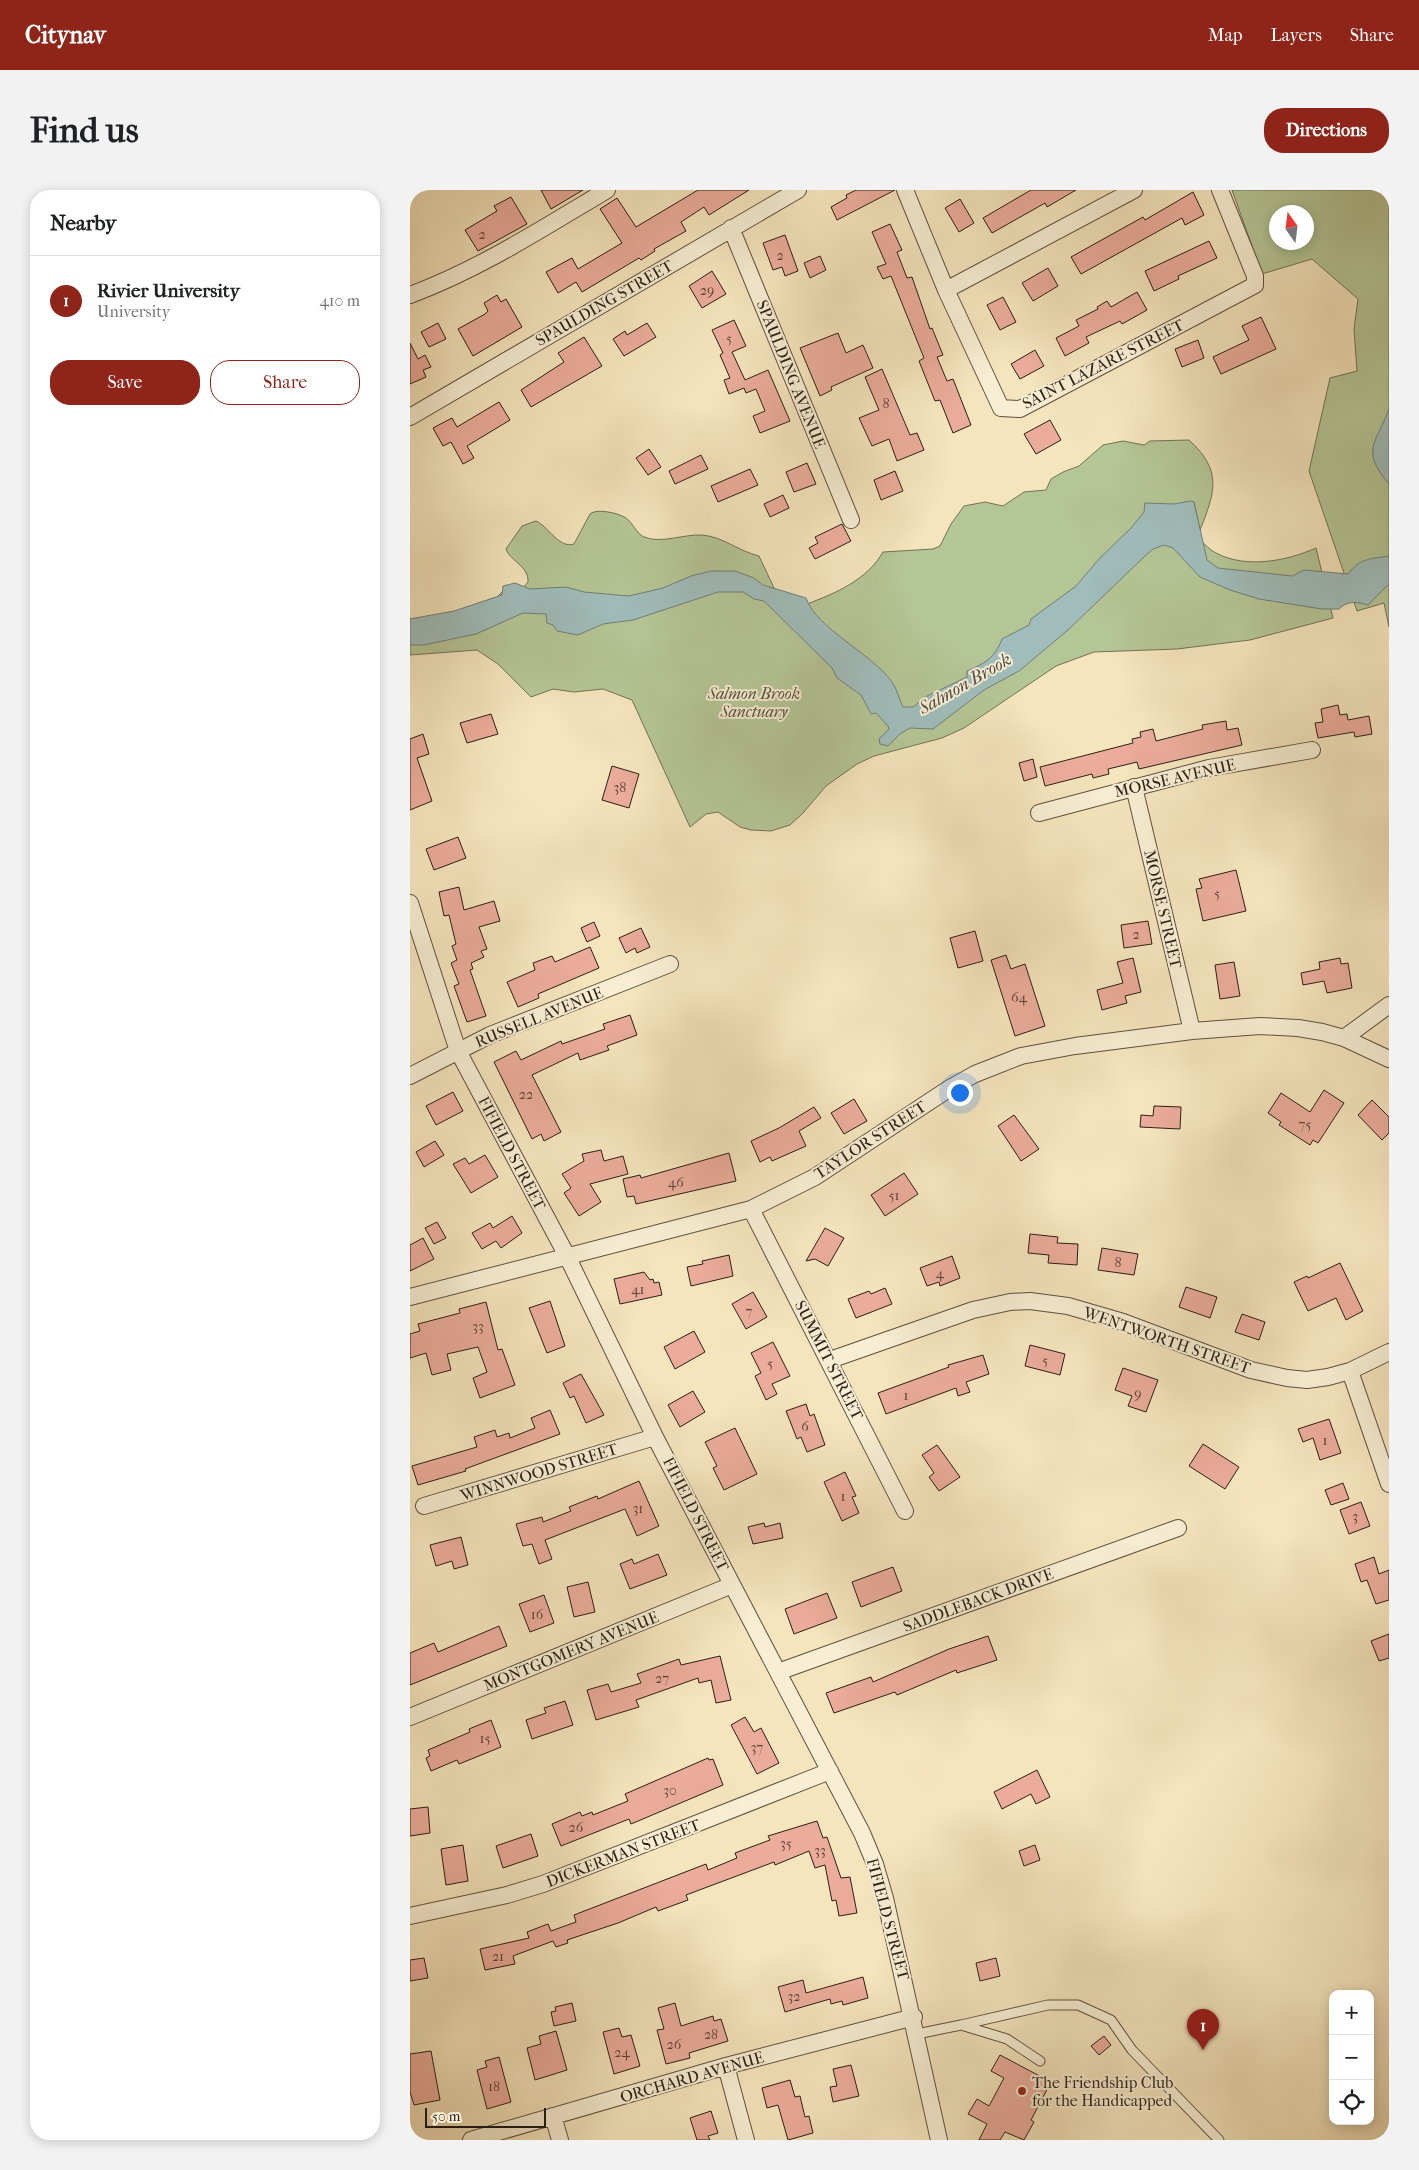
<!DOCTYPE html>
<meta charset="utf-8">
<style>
body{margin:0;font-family:"IM FELL French Canon",serif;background:#f2f2f2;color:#202124}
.controls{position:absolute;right:15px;bottom:15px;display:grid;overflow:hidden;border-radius:10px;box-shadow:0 2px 12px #0003}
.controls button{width:45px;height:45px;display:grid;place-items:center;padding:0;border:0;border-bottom:1px solid #e0e0e0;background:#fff;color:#202124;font:25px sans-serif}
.compass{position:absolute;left:859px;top:15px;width:45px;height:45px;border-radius:50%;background:#fff;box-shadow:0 2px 12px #0003;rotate:346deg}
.scale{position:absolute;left:15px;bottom:12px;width:121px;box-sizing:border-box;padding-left:5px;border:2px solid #2b1e15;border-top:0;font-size:14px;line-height:18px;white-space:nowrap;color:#2b1e15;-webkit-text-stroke:4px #f8eed4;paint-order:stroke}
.you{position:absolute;left:549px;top:902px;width:18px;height:18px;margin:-12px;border:4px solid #fff;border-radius:50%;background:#1a73e8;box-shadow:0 0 0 8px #1a73e833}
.badge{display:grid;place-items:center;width:32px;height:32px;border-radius:50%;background:#8f2418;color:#fff;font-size:16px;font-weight:700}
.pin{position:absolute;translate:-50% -41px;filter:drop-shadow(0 1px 2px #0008)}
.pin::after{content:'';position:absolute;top:26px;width:18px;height:15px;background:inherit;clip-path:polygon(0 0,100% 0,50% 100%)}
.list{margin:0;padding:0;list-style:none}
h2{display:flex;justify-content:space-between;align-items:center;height:65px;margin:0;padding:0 20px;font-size:21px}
h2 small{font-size:16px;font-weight:400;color:#757577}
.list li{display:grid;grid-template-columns:32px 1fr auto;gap:15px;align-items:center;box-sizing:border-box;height:90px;padding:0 20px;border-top:1px solid #e0e0e0}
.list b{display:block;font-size:19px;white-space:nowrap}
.list p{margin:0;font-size:16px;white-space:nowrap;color:#757577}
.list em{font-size:16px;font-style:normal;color:#757577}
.actions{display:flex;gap:10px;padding:15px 20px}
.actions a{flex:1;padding:11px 0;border:1px solid #8f2418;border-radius:20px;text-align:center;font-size:18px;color:#8f2418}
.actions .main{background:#8f2418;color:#fff}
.icon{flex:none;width:28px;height:28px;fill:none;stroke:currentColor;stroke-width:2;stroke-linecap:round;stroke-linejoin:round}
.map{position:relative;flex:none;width:979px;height:1950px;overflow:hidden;border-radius:20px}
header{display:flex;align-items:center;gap:30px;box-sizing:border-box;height:70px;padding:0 25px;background:#8f2418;color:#fff}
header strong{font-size:24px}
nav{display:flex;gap:28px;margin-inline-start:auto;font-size:18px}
.intro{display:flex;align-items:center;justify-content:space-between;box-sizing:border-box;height:120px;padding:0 30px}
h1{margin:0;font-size:35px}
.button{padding:12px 22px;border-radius:20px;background:#8f2418;color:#fff;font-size:18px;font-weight:700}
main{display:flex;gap:30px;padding:0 30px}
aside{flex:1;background:#fff;border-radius:20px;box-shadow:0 2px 12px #0003}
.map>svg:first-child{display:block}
.green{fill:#b5c696;stroke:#707256;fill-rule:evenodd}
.water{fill:#a0bdbb;stroke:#717d79}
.building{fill:#ebac9b;stroke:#2b1e15}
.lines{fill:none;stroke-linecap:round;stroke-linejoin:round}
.lane-casing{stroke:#5e503f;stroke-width:11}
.street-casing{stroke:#5e503f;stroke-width:18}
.lane{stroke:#f8eed4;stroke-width:9}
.street{stroke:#f8eed4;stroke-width:16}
.poi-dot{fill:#8f2418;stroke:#f8eed4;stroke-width:2}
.labels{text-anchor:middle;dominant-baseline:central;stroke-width:4;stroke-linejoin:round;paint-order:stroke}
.number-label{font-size:14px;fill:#5b4236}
.street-label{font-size:16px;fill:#2b1e15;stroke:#f8eed4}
.park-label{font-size:16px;font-style:italic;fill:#54503c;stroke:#f8eed4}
.poi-label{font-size:16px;fill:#2b1e15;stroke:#f8eed4;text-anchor:start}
.water-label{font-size:18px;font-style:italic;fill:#4e4e47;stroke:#f8eed4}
</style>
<header>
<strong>Citynav</strong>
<nav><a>Map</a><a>Layers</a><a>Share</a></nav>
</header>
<div class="intro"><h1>Find us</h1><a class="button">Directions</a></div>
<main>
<aside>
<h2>Nearby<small></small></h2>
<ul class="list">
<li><span class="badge">1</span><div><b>Rivier University</b><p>University</p></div><em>410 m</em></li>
</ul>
<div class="actions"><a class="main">Save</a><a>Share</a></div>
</aside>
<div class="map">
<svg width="979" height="1950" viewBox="0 0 979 1950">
<rect width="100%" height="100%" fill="#f5e5bd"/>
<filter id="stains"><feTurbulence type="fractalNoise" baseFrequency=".004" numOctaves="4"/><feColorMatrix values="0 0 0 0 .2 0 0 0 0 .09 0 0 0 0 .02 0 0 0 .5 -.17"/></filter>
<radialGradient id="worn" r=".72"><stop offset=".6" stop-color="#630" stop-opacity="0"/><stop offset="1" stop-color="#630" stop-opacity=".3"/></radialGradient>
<path class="green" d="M822,0H979V437L974,413L947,421L899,281L920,188L947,181L944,139L948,109L902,69L852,84ZM866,22H896V52H866Z
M779,250C813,281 805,302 790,340L784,312L785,345C792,351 798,359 806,363C836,379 877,371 906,358L923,428L840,450L767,459L684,462L646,476L554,538L532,548L464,566L447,574L416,596L393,623L380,635L361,641L341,640L330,637L308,622L296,624L280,637L222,510L193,499L164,502L143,499L121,507L88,474L67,460L0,465V431L9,432L84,410L94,400L112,399L118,392C119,376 100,371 96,359L112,336L126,331C139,337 149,359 164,354L180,324C186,318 209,323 216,328C223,333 226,343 234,347C251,354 274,344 292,345C314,347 328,361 349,366L365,400L397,414C426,403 457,390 473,362L523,359L530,356L541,334L554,316L575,312L593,316L614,302L636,300L641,289L653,282L669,276L693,255L713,251L734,255L740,251Z"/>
<path class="water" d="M979,219V294C950,260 966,254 979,219Z
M780,311L784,312L797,370L808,378L882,386L894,380L938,384C950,368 960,369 979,366V394L958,415C947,412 938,410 929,419H912L849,409L820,400L790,387L763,358L754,355L743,359L734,367L658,440L609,481L574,500L523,539L500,538L490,544L478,556L470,554L469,549L479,539L478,536L466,523L461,524L451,505L427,488L422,478L354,411L344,409L333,402H308L223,430L193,434L168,445L147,441L143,435L137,433L136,424L113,423L66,444L14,455H0V429L44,421L92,405L93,396L105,393L120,399L156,397L174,402L219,406L253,398L281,386L301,381H325L344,388L353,395L396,408C407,439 461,463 482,492C487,499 489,509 493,517H503L517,506L557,487V481C574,474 585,468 592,449L619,435L621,429L666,396L690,368L721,338L734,322L735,313L764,314Z"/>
<path class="building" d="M131,0H173L141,19Z
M288,0H339L299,25L294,17L271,32L276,41L244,59L245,61L231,70L229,68L172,102L166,92L148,103L136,82L162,68L168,79L212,53L190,19L207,8L226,37Z
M446,0H485L427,30L421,17L437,8L436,5Z
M621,0H666L637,17L635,13L582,43L573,28Z
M783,2L794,25L775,35L772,28L671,84L661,67L733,27L735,30Z
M101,7L117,34L68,61L55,40L87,21L84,16Z
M550,9L564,33L549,42L535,18Z
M480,34L492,60L487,62L497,88L502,87L520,139L522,138L533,165L527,167L537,191L543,189L561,235L543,243L530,210L525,211L509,171L514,168L481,86L473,89L467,77L476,74L462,42Z
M375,45L388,81L375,86L372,77L363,80L353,53Z
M799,51L807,68L768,86L769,89L744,101L735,81Z
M410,66L416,80L400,88L394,73Z
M638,78L648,96L623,111L612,93Z
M302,81L316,104L292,118L279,96Z
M727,102L737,120L712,134L710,131L676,147L679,153L655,166L646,148L669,136L666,130L688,119L687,117L697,111L701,117Z
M87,105L91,112L96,109L112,137L63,166L48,139L75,124L78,121L74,113Z
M593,107L606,132L590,140L577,115Z
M851,127L866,159L811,184L803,167L839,150L832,136Z
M324,130L336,156L322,162L335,190L358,180L380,231L350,243L343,226L355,221L346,199L336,203L334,198L319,204L314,190L320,188L310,165L313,163L302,140Z
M28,133L36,149L19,157L11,142Z
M237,133L246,147L214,166L203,149L215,141L217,145Z
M428,143L436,163L453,155L463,178L421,197L422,200L410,206L390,158Z
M174,147L192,176L121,217L111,200L154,172L148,163Z
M788,150L794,168L772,177L765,159Z
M0,153L8,169L15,165L21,177L13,180L16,187L0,194Z
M625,160L634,176L610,189L601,174Z
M472,179L500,245L507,243L514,260L487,271L479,249L462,256L449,228L469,220L455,187Z
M89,212L100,230L57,256L64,268L53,274L41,252L33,256L23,238L42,228L47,237Z
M640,230L651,250L626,264L614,244Z
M239,259L251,277L238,285L226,268Z
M291,265L298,279L265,294L259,281Z
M397,273L406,294L384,302L376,282Z
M340,279L348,295L308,312L301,296Z
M485,281L493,301L471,310L464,290Z
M373,305L379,318L360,327L354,314Z
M432,334L441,351L405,369L399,358L408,353L405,347Z
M928,515L930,525L937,524L938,530L959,526L962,544L945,547L944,542L908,548L905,533L913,532L911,519Z
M81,524L88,544L57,553L50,533Z
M816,531L817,540L828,538L832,555L729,579L727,572L698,579L699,584L683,588L682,584L635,596L630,577L723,553L722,549L731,547L730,542L743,539L746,551L793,539L792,535Z
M13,544L19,564L7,568L22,611L0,620V549Z
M623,569L627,587L614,591L609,573Z
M202,576L229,584L219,618L192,610Z
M48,647L56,668L24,680L16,659Z
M826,680L836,721L793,731L786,699L792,698L789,689Z
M49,697L54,720L84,711L90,731L69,737L77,759L71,761L74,767L61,773L63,779L60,780L76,826L57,832L44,796L49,794L41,773L47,770L42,756L46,754L39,725L34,726L29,702Z
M738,731L742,754L714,758L711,735Z
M184,732L190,746L177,752L171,738Z
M231,738L240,757L227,763L225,758L216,763L209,748Z
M565,741L573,771L548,778L540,748Z
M180,757L189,778L128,804L129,808L108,817L97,792L125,780L123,773L142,766L145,772Z
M596,765L601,779L615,774L635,836L605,846L581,770Z
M723,768L731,802L715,806L717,813L692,820L687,800L713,793L707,772Z
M930,768L931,774L938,773L942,798L917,803L914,791L893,795L891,783L910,779L909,772Z
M824,772L830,806L810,809L805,775Z
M220,825L227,845L197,856L199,860L170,870L168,863L122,885L151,942L134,951L131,944L122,949L84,872L106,861L111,870L151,851L152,854L195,839L193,834Z
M914,900L934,913L908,953L903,950L900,955L869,935L871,932L858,923L871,903L900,922Z
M43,902L53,921L26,935L16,916Z
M444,909L457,931L434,944L421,923Z
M962,910L979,927V943L972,950L948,925Z
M744,916L771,917L770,939L730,937L731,925L743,926Z
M404,917L411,928L389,941L396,956L362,971L360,967L350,972L341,951L369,938Z
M604,925L629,959L611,971L588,936Z
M25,951L34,965L14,977L6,962Z
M191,960L194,971L213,966L218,984L180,994L191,1012L169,1026L154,1003L161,998L152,984L174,971L172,964Z
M319,963L326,991L226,1014L224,1006L217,1007L213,989L230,985L231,988Z
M75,965L88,987L61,1003L43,974L55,968L59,974Z
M494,983L508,1004L475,1026L461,1005Z
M102,1026L112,1043L91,1058L86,1051L72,1059L62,1043L80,1033L83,1038Z
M27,1032L36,1048L24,1054L15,1038Z
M415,1038L434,1048L418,1076L405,1069L396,1071Z
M620,1044L648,1047L647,1053L668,1054L667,1075L638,1073L639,1065L618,1063Z
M13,1048L24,1069L0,1081V1055Z
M692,1058L728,1064L724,1085L688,1080Z
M319,1065L323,1086L281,1096L277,1077L293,1074L292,1071Z
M542,1066L550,1088L530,1096L529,1092L517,1096L510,1078Z
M930,1073L953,1121L936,1130L926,1108L898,1121L884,1092L897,1086L898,1088Z
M234,1082L240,1090L243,1089L244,1093L249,1092L252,1105L210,1114L204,1089Z
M776,1097L807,1107L800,1128L769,1117Z
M475,1098L482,1114L446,1128L438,1109L459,1101L461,1104Z
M343,1102L357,1127L336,1139L322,1114Z
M140,1111L155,1156L137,1163L119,1118Z
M76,1112L88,1160L92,1159L105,1195L70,1208L63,1188L77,1182L68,1157L37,1164L41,1180L22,1185L16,1163L0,1168V1144L10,1141L8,1134L50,1123L49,1119Z
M832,1124L855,1132L849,1150L825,1142Z
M284,1141L295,1162L265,1179L254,1157Z
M363,1152L380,1186L362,1194L367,1204L356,1210L345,1186L351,1183L341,1163Z
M620,1155L655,1164L650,1185L615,1176Z
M573,1165L579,1184L556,1192L560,1202L548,1206L546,1198L476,1224L468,1203L539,1177L538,1175Z
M713,1178L748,1190L736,1222L718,1216L722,1206L705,1200Z
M171,1184L194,1225L176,1233L164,1206L160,1208L153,1193Z
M283,1201L295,1222L270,1237L258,1215Z
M396,1214L400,1226L404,1224L415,1255L397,1262L391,1247L387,1249L376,1221Z
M140,1220L150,1244L55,1279L56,1281L8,1295L2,1276L67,1257L64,1247L85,1240L87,1247L99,1243L100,1248L125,1238L121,1228Z
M919,1229L931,1263L910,1270L903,1248L893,1252L888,1239Z
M325,1238L347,1284L314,1300L303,1278L307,1276L295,1252Z
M793,1254L829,1277L815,1299L779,1276Z
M527,1255L550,1287L529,1301L519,1287L524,1283L512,1265Z
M435,1282L446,1306L442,1307L449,1323L432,1331L414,1292Z
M229,1291L249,1336L227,1346L215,1319L135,1350L142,1369L129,1374L122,1354L113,1356L106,1334L132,1327L133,1332L161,1321L159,1317L187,1306L188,1309Z
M933,1293L939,1309L921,1315L915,1300Z
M951,1312L960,1336L939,1344L930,1320Z
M354,1333L355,1337L370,1333L373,1348L343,1354L338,1337Z
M51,1347L58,1375L44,1379L42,1371L26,1376L20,1355Z
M248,1364L257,1385L220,1399L210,1374L222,1369L224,1374Z
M964,1367L969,1384L979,1380V1410L966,1414L957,1390L951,1392L945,1374Z
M483,1377L492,1401L451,1417L442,1392Z
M178,1392L185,1422L164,1427L157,1397Z
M417,1403L427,1428L384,1444L375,1419Z
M134,1405L144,1433L120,1442L109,1414Z
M89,1436L97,1456L0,1495V1463L24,1453L28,1462Z
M979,1444V1468L969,1471L961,1451Z
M578,1446L587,1470L547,1483L546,1480L487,1505L485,1502L424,1523L416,1503L461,1487L463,1492L539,1459Z
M310,1466L321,1510L306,1513L301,1490L289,1493L288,1488L226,1510L229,1517L186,1530L177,1500L198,1494L201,1502L231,1493L227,1484L269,1469L271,1475Z
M155,1511L163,1535L122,1549L116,1530L136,1523L134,1518Z
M335,1527L344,1542L351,1538L369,1573L347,1584L321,1535Z
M81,1530L91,1557L49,1574L47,1570L21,1581L16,1568L20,1566L18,1560L60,1542L59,1539Z
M298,1568L299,1570L303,1569L313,1595L221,1634L219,1629L151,1656L142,1634L170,1622L172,1626L182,1622L183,1625L218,1611L215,1604Z
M627,1580L640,1607L626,1614L621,1604L592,1619L584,1602Z
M18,1617L20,1643L0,1646V1619Z
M407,1631L413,1648L417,1647L431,1688L440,1687L447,1723L429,1726L426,1710L422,1711L415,1675L405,1678L399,1661L365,1675L364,1672L276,1705L278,1710L248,1721L246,1717L208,1733L157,1750L158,1753L146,1757L143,1751L103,1766L105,1774L75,1780L70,1759L119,1748L117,1742L138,1734L141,1741L166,1732L164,1725L296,1674L298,1680L327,1668L325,1663L360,1650L358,1646Z
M121,1644L128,1666L93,1678L86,1656Z
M53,1655L58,1691L36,1695L31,1659Z
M625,1655L630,1670L614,1676L609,1661Z
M14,1768L18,1788L0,1791V1770Z
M586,1768L590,1786L570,1791L566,1773Z
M453,1787L458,1808L433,1815L432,1811L421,1814L420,1809L375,1822L368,1797L393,1790L396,1803Z
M162,1813L166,1831L144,1836L141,1822L146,1821L145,1817Z
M265,1813L271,1836L303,1826L304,1831L311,1829L318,1851L279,1863L280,1868L256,1874L247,1840L254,1839L248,1818Z
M209,1838L212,1847L221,1845L230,1876L204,1884L193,1842Z
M146,1841L157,1880L125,1890L117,1858L131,1854L129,1846Z
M694,1846L701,1855L689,1865L681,1856Z
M21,1861L30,1910L4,1915L0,1902V1864Z
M590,1865L641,1892L621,1930L624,1932L614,1950L595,1942L590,1950H569L577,1934L558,1924L567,1909L579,1916L594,1888L581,1881Z
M89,1867L101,1912L77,1919L67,1880L77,1877L75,1871Z
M441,1875L449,1906L423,1912L420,1897L427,1896L423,1879Z
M380,1890L385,1907L390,1906L395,1927L399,1926L403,1943L378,1950L368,1915L357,1918L352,1898Z
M301,1921L308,1943L298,1946L300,1950H287L280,1928Z"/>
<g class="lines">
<defs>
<path id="lane" d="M551,1835L638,1815H668L701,1830L722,1860L809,1950
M507,1844L551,1835L597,1849L630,1871"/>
<path id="street" d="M495,0L536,100L591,218L610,219L845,95V86L810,0
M321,38L441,330
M536,100L724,0
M0,105C70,79 133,38 197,0
M0,227L388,0
M724,597L782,841
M629,623L799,578L902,560
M0,713L48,861L157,1066L245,1247L452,1643L465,1674L475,1708L529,1950
M934,848L979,815
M0,886L80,845L260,774
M341,1019L495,1321
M0,1107L341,1019L405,987L540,898L565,884L611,866L665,856L782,841L850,836L888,838L912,842L934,848L979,869
M420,1170L563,1120L600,1112L620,1111L658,1116L713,1132L841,1180L877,1188L897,1190L918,1187L940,1181L979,1162
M940,1181L979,1294
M14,1316L245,1247
M368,1482L768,1338
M0,1527L322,1395
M0,1726L97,1705L133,1694L420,1581
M316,1876L336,1950
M143,1926L150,1950
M61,1950L316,1876L504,1827"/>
</defs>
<use href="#lane" class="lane-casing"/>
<use href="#street" class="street-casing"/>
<use href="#lane" class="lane"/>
<use href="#street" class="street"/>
</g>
<circle class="poi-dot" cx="612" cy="1901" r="5"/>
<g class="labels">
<g class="number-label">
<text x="72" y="44">2</text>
<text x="370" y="65">2</text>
<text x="297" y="100">29</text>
<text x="319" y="148">5</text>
<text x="476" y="213">8</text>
<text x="210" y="597">38</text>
<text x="807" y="703">5</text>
<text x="726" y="744">2</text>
<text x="609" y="807">64</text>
<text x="116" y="904">22</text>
<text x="895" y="934">75</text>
<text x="266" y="992">46</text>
<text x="484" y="1005">51</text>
<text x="708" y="1072">8</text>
<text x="530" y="1083">4</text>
<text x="228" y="1099">41</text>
<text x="339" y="1121">7</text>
<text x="68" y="1136">33</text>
<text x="635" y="1170">5</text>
<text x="360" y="1173">5</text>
<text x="728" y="1203">9</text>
<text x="496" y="1205">1</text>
<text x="395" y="1236">6</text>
<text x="915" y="1250">1</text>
<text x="433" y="1306">1</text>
<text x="228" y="1318">31</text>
<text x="945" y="1326">3</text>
<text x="127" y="1424">16</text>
<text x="252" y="1488">27</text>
<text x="75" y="1548">15</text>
<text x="347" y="1557">37</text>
<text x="260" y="1600">30</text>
<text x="166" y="1637">26</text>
<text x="376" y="1653">35</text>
<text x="410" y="1660">33</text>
<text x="88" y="1766">21</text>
<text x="384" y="1806">32</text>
<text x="301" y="1844">28</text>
<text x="264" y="1854">26</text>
<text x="212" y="1862">24</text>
<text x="84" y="1896">18</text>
</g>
<g class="street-label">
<text transform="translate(194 113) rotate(-30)">SPAULDING STREET</text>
<text transform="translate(693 174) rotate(-27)">SAINT LAZARE STREET</text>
<text transform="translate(381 184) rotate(68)">SPAULDING AVENUE</text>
<text transform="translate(765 588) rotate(-13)">MORSE AVENUE</text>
<text transform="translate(753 719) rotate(77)">MORSE STREET</text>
<text transform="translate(129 827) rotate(-22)">RUSSELL AVENUE</text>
<text transform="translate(460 950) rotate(-33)">TAYLOR STREET</text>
<text transform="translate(102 963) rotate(62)">FIFIELD STREET</text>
<text transform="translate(757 1150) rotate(19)">WENTWORTH STREET</text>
<text transform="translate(419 1170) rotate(63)">SUMMIT STREET</text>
<text transform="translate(129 1282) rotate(-17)">WINNWOOD STREET</text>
<text transform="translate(286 1324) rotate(63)">FIFIELD STREET</text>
<text transform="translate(568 1410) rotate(-20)">SADDLEBACK DRIVE</text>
<text transform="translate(161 1461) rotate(-22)">MONTGOMERY AVENUE</text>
<text transform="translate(213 1663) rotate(-21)">DICKERMAN STREET</text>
<text transform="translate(478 1729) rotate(75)">FIFIELD STREET</text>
<text transform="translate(282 1887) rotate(-16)">ORCHARD AVENUE</text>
</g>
<g class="park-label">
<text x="344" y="503">Salmon Brook<tspan x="344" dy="18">Sanctuary</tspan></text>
</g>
<g class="poi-label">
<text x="622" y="1892">The Friendship Club<tspan x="622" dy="18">for the Handicapped</tspan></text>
</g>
<g class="water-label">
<text transform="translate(555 494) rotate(-30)">Salmon Brook</text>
</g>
</g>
<rect width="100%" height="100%" filter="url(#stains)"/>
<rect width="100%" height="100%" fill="url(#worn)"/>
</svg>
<div class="controls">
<button>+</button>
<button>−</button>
<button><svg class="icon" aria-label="locate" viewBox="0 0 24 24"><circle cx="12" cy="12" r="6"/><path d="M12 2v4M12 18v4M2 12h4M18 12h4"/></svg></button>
</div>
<svg class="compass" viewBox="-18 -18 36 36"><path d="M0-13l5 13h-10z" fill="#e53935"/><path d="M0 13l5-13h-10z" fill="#757577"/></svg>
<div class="scale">50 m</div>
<div class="you"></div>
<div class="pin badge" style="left:793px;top:1860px">1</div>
</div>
</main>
